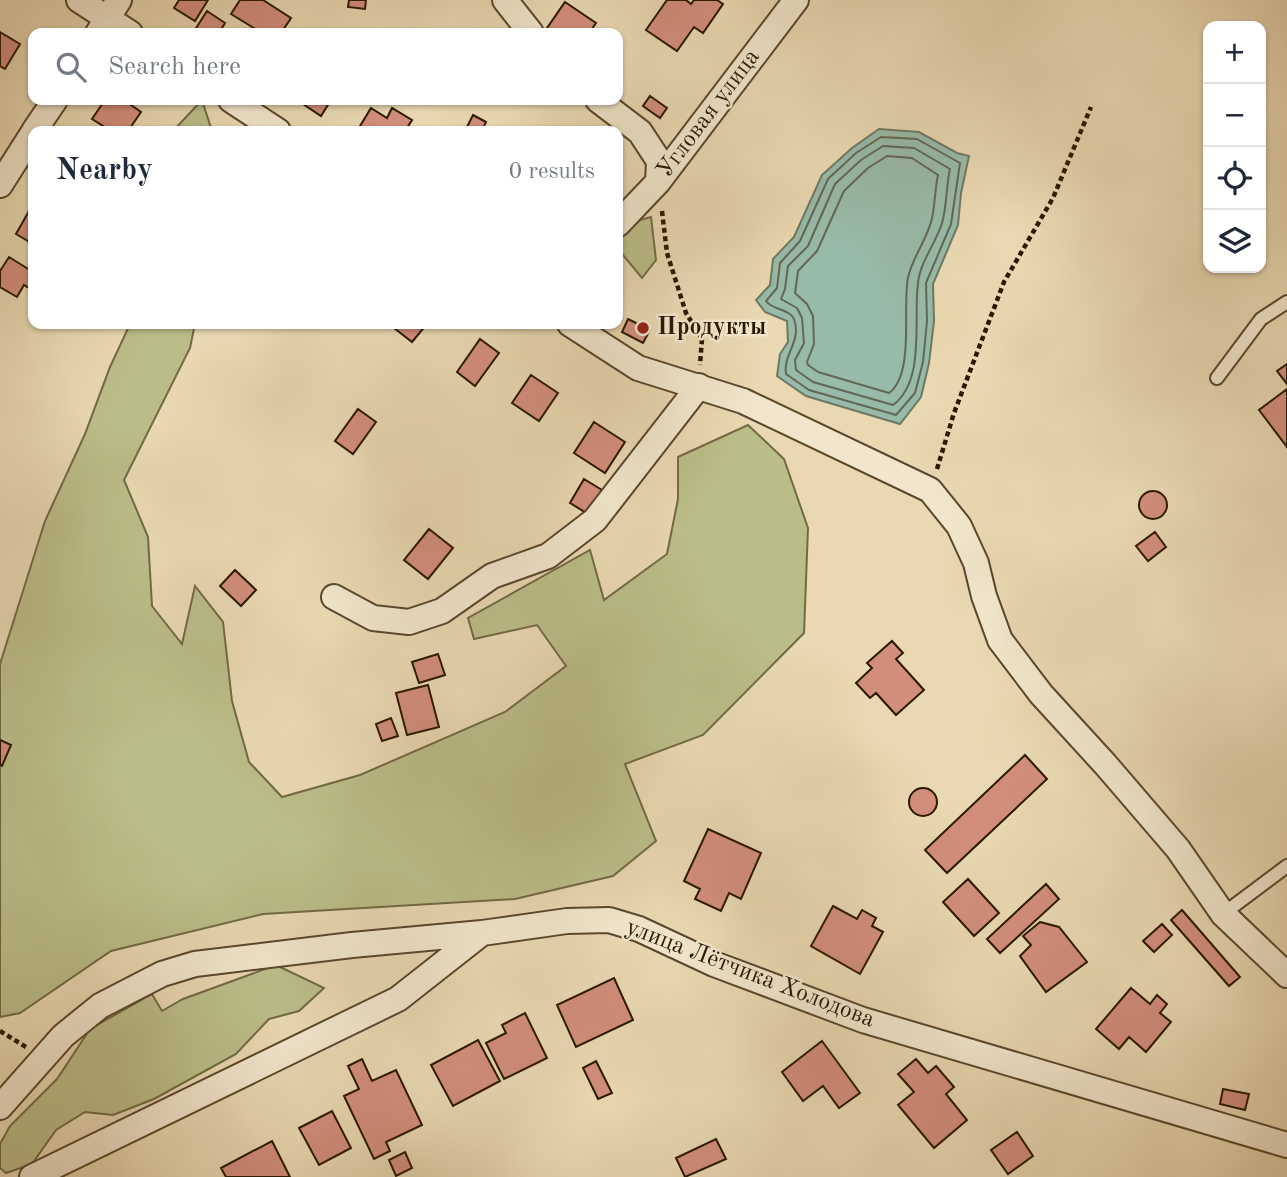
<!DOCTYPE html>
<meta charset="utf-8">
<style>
body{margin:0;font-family:"Old Standard TT",serif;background:#f6f6f7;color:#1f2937}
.controls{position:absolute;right:21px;top:21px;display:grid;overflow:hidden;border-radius:14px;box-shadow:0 2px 5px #0004}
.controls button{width:63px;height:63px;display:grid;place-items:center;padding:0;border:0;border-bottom:2px solid #e0e1e3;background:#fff;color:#1f2937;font:35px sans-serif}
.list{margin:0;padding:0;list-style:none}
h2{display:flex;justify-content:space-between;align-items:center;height:91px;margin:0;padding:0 28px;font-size:30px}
h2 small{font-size:23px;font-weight:400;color:#747a83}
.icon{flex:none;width:38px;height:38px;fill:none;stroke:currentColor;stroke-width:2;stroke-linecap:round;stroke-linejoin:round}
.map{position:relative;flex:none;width:1287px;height:1177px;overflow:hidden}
.search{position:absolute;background:#fff;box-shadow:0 2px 5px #0004;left:28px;top:28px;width:595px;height:77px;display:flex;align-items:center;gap:18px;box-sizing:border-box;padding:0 24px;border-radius:14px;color:#747a83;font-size:26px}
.panel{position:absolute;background:#fff;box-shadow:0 2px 5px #0004;left:28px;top:126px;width:595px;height:203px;border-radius:14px}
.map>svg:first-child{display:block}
.green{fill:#bbbd88;stroke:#726a44;stroke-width:2}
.water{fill:#98baa8;stroke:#6c7965;stroke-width:2}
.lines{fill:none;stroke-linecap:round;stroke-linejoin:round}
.shore{stroke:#616854;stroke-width:2}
.building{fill:#d28e7b;stroke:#2a1701;stroke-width:2}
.lane-casing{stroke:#5a472d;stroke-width:16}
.street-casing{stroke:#5a472d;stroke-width:28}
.path{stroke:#2a1701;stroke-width:4.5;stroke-dasharray:5 3.5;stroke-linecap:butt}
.lane{stroke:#f1e6cc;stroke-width:12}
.street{stroke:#f1e6cc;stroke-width:24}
.poi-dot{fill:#8f2418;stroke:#f1e6cc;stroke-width:2.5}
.labels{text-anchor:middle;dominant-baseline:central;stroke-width:5;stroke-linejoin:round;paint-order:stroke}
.street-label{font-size:24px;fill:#2a1701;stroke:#f1e6cc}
.poi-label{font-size:24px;font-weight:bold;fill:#2a1701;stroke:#f1e6cc;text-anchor:start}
</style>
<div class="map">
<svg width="1287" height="1177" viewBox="0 0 1287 1177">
<rect width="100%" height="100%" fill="#e9d8b1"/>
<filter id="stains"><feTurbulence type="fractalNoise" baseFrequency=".00286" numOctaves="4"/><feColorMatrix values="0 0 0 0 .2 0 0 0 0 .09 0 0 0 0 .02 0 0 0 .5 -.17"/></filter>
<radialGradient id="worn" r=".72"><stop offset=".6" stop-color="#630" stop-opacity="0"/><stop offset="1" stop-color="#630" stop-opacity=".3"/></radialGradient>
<path class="green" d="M202,100L212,131H173Z
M651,217L656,260L642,278L618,249V239L640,220Z
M130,324H195L190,348L124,480L148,537L152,606L182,644L195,586L223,622L232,701L249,762L282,797L360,775L505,712L566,666L537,625L474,639L468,618L590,550L604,600L667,554L678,499V457L748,425L784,459L808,528L804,633L703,735L625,764L656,841L613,876L515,899L263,914L111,951L20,1013L0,1017V664L45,521L85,434L110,367Z
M276,965L324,988L299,1011L269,1019L236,1054L154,1099L113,1115L85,1112L56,1130L32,1164L6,1173L0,1168V1144L10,1126L57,1079L90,1029L152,994L162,1011L183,999Z"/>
<path class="water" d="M879,129L919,132L957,153L969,156L961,193L958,225L933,284L934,321L929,363L921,397L900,424L806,396L777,376L780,354L788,342L787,321L765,312L756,300L770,285L773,259L794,237L822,175L852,148Z"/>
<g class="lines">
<path class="shore" d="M881,137L917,139L960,163L951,224L926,283L927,321L923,362L915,393L896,415L809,390L786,374C783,354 802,341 794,319C790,309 772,310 766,301L777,288L780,263L800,241L828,179L856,153Z
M883,146L914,148L950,169C946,186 947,206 942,223C936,243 920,262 918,283C913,318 926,381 893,405L813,382L796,370L795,360L804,343L802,318L797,308L781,299L785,289L788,266L808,246L835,184L861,160Z
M887,156L912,158L938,175C935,189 935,204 932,218C928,239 912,257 908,278C902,306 915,374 889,393L818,372L808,365L807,362L814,344L813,316L807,304L795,293L798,271L817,251L844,191L868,168Z"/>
</g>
<path class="building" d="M179,0H208L195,21L174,8Z
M240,0H263L291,18L281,33H262L231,14Z
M349,0H366L365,9L348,7Z
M667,0H686L691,4L694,0H717L723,4L703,33L694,27L677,51L646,30Z
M565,2L596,23L589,33H548L545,31Z
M207,11L225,23L219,33H193Z
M0,32L20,44L5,69L0,66Z
M650,96L667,108L660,118L643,106Z
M105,100H124L141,112L128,131H111L92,119Z
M297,100H331L321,116Z
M371,108L387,118L392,108L412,120L405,131H357Z
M473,115L486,122L482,131L466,129Z
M33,204V244L16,234Z
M9,257L33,272L32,290L24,285L17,297L0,287V271Z
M628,319L650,330L643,343L622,332Z
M389,324H427L412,342Z
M480,339L499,353L475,386L457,372Z
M1287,364V384L1277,371Z
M531,375L558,393L539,421L512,403Z
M1287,389V447L1259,410Z
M358,409L376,422L353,454L335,441Z
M594,422L625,442L605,473L574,453Z
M584,479L602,490L588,514L570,503Z
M1139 505a14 14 0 1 1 28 0a14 14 0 1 1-28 0Z
M429,529L453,548L428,579L404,560Z
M1155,532L1166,547L1148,561L1136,546Z
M235,570L256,590L241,606L220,586Z
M892,641L903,653L896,659L924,690L896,715L876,693L870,698L856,683L872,668L867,663Z
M438,654L445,675L419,683L412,662Z
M428,685L439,727L407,735L396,693Z
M391,718L398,736L382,741L376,724Z
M0,740L11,745L2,766L0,765Z
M1025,755L1047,779L947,873L925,850Z
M909 802a14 14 0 1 1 28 0a14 14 0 1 1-28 0Z
M708,829L761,853L741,899L729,893L721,911L695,899L700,889L684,881Z
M968,879L999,913L974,936L943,902Z
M1046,884L1059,899L1000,953L987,939Z
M833,906L857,919L862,910L876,918L872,926L883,932L860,974L811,946Z
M1182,910L1240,977L1229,986L1171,920Z
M1040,922L1059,927L1087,962L1046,992L1020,956L1031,945L1023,936Z
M1162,924L1172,935L1154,952L1143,941Z
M614,978L633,1020L576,1047L557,1005Z
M1131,988L1150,1004L1157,995L1167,1004L1160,1013L1171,1022L1146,1052L1129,1037L1119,1049L1096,1029Z
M525,1013L547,1058L504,1079L486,1043L506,1033L502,1025Z
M478,1040L500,1081L453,1106L431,1065Z
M822,1041L860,1093L839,1108L823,1086L803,1101L782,1072Z
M362,1059L372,1081L396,1070L422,1125L386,1142L390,1151L374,1159L344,1096L359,1089L348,1066Z
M916,1059L928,1073L936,1066L954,1087L946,1094L967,1120L934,1148L898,1105L914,1092L898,1074Z
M596,1061L612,1093L598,1099L583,1068Z
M1223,1089L1249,1094L1245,1110L1220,1104Z
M332,1111L351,1148L319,1165L299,1128Z
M1017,1132L1033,1156L1008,1174L991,1150Z
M716,1139L726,1159L685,1177L676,1158Z
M272,1141L290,1177H226L221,1168Z
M405,1152L412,1168L396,1176L389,1160Z"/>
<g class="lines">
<defs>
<path id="lane" d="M1217,378L1261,319L1287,302
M1223,914L1287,866"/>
<path id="street" d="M79,0L130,33
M505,0L531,33
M98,33L119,0
M231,100L278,131
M598,100L640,132L659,161L658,182
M34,131L55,100
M0,185L33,133
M618,224L658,182L796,0
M570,324L638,368L743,401L930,490L959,526L976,563L984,596L1000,640L1041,694L1105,764L1178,849L1223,914L1287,975
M334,597L373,618L409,622L442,611L492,576L548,556L595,520L699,386
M0,1107L63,1036L100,1006L162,974L195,964L352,945L482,933L567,921L609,920L639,929L714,964L863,1020L1287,1145
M32,1177L398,999L482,933"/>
</defs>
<use href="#lane" class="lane-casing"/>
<use href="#street" class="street-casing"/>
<path class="path" d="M662,211L667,253L686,313L702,339L700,365
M937,469L954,413L1004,282L1053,198L1091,107
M0,1031L26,1047"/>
<use href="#lane" class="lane"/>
<use href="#street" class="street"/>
</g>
<circle class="poi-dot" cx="643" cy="328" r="7"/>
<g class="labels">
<g class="street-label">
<text transform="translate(709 114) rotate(-53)">Угловая улица</text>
<text transform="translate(750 974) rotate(21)">улица Лётчика Холодова</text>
</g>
<g class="poi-label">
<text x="657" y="328">Продукты</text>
</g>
</g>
<rect width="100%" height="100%" filter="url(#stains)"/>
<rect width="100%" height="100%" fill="url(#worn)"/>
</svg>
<div class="controls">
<button>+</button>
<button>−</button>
<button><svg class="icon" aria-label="locate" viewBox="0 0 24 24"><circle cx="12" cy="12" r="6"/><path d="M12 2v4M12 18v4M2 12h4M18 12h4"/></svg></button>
<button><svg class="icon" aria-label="layers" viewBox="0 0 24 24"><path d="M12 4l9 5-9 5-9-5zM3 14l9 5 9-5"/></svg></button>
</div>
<div class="search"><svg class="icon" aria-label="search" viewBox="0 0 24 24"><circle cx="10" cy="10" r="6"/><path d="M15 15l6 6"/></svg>Search here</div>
<section class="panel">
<h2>Nearby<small>0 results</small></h2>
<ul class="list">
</ul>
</section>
</div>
